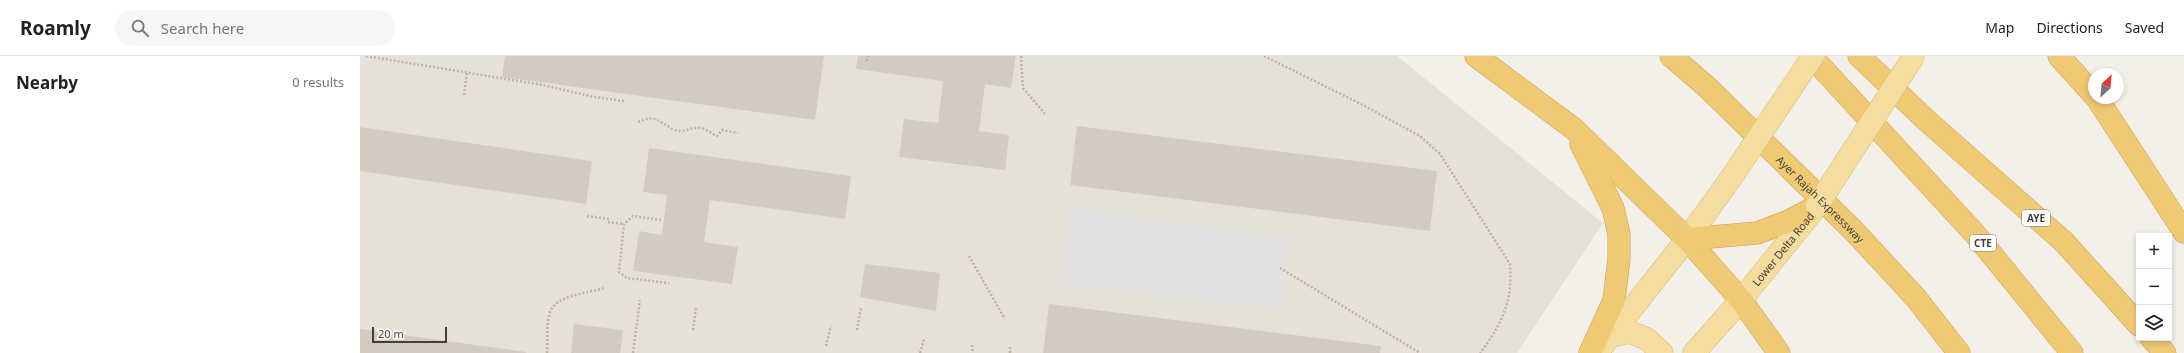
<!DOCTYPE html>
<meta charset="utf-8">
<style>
body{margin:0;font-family:"Noto Sans",sans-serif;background:#f6f6f6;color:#222}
.controls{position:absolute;right:12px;bottom:12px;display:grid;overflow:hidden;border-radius:0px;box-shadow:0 2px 6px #0003}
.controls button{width:36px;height:36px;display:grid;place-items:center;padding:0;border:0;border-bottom:1px solid #e0e0e0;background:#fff;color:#222;font:20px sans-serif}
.compass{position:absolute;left:1728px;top:12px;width:36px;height:36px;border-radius:50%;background:#fff;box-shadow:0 2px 6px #0003;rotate:26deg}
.scale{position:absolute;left:12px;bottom:10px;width:75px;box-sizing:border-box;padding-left:4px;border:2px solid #454038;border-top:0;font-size:11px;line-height:14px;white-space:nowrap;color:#454038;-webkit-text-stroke:3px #fff;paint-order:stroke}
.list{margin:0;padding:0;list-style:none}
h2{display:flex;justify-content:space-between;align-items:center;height:52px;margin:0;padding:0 16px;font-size:17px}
h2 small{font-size:13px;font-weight:400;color:#767676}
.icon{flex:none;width:22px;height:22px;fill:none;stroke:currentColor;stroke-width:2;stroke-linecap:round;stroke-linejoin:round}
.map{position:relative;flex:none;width:1824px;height:297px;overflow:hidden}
header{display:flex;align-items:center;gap:24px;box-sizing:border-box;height:56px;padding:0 20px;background:#fff;border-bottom:1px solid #e0e0e0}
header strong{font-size:19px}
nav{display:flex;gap:22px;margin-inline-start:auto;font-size:14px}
.search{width:280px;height:36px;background:#f6f6f6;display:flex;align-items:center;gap:10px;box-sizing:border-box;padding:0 14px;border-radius:22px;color:#767676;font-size:15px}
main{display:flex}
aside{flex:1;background:#fff}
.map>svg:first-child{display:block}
.residential{fill:#e6e1d7}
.parking{fill:#e4e2e0}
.building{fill:#d3cbbf}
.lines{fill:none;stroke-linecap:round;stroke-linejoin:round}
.primary-casing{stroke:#d9bb70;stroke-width:23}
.highway-casing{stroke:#cf9e46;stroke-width:23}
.path{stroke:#beb39e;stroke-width:2.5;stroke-dasharray:2 2;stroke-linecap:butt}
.primary{stroke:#f5dd9f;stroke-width:22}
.highway{stroke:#f0c975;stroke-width:22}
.primary-bridge-casing{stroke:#d9bb70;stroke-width:23;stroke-linecap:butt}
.primary-bridge{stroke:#f5dd9f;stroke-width:22}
.labels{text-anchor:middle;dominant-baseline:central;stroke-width:4;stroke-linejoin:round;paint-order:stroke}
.shield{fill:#fff;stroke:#7d7974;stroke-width:1}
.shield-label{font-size:10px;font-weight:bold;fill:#454038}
.street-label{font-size:11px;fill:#454038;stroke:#fff}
</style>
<header>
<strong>Roamly</strong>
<div class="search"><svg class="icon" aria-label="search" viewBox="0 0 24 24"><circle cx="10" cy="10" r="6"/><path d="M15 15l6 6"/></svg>Search here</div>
<nav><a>Map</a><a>Directions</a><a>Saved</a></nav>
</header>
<main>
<aside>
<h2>Nearby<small>0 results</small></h2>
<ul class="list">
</ul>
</aside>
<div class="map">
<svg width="1824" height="297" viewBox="0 0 1824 297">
<rect width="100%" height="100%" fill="#f2f0e8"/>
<path class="residential" d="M0,0H1037L1243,167L1157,297H0Z"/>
<path class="parking" d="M707,151L930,180L925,254L697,230Z"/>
<path class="building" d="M145,0H464L455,64L142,21Z
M498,0H656L651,32L625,28L619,75L649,79L645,114L539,101L544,63L578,67L583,25L496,13Z
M717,70L1077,115L1070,175L710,129Z
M0,71L232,105L226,148L0,115Z
M289,92L491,120L485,163L350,144L344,186L378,191L372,228L273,215L279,175L302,179L307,139L283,136Z
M505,208L580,217L576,255L500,241Z
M689,248L1021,290L1020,297H683Z
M214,268L263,274L260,297H211Z
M0,273L166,296V297H0Z"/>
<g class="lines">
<defs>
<g id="primary">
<path d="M1251,280L1270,276L1287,283L1302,297"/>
<path d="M1237,297L1327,183L1369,125"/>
<path id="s1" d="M1334,297L1381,244L1457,150"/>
</g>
<g id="highway">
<path d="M1116,0L1214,73L1327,183L1381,244L1419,297"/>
<path id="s2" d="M1311,0L1347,31L1493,174L1556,242L1599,297"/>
<path d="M1451,0L1615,178L1712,297"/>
<path d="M1499,0L1565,63L1704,186L1779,269"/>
<path d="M1699,0L1734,39"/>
<path d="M1737,42L1824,176"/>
<path d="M1221,88L1253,152L1259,178V203L1254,244L1230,297"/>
<path d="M1327,183L1397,177L1429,165L1457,150"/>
<path d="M1791,282L1805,297"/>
</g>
</defs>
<use href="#primary" class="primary-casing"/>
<use href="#highway" class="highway-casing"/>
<path class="path" d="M6,0L183,29L234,41L264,45
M661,0L663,32L685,58
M904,0L1003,49L1060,80L1080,98L1150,208C1153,245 1142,268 1120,297
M507,5L508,0
M104,39L107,16
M278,66C297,57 300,68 315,74C324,77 331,71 340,72C346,72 351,78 357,80L362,74L378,77
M227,160L249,163
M301,164L273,160L264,168L259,216L267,222L309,227
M248,166L264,168
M609,200L645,263
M920,212L1060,297
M333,274L336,251
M497,274L501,251
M612,289L613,297
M466,290L471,270
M650,291V297
M187,297C188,285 186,267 190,256C196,239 229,237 244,232
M273,297L280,244
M560,297L564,283"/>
<use href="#primary" class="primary"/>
<use href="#highway" class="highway"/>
<defs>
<path id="primary-bridge" d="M1369,125L1453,0
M1457,150L1554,0"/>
</defs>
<use href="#primary-bridge" class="primary-bridge-casing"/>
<use href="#primary-bridge" class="primary-bridge"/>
</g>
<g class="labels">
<g class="shield">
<rect x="1662" y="154" width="28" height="16" rx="3"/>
<rect x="1610" y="179" width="26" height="16" rx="3"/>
</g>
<g class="shield-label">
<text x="1676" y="162">AYE</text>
<text x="1623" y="187">CTE</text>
</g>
<g class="street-label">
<text stroke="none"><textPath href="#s2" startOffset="207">Ayer Rajah Expressway</textPath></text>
<text stroke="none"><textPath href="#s1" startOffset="137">Lower Delta Road</textPath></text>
</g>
</g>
</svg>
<div class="controls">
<button>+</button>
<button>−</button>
<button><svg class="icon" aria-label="layers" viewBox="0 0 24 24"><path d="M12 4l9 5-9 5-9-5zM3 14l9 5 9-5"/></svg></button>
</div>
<svg class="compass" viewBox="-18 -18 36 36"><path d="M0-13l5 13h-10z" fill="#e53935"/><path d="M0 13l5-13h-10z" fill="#767676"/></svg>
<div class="scale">20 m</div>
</div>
</main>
